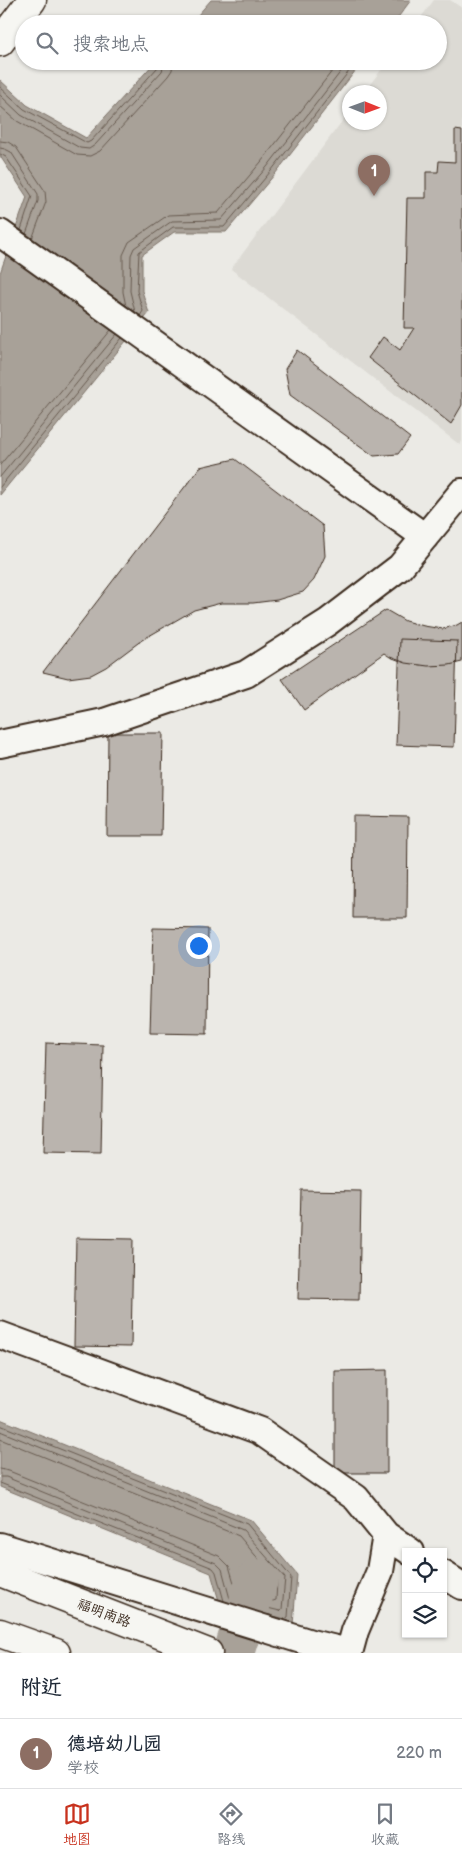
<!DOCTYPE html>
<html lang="zh">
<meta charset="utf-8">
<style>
body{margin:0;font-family:"Balsamiq Sans","LXGW WenKai TC",sans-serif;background:#f2f2f3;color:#1f2937}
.controls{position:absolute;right:15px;bottom:15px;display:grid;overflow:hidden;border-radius:0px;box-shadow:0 1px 4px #0004}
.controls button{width:45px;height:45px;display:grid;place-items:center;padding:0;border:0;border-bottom:1px solid #e0e1e3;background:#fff;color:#1f2937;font:25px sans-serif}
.compass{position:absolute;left:342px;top:85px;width:45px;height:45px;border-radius:50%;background:#fff;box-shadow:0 1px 4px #0004;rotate:91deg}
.you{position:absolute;left:198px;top:945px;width:18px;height:18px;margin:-12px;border:4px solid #fff;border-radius:50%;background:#1a73e8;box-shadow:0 0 0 8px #1a73e833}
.badge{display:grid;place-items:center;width:32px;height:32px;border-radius:50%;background:#c8321e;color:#fff;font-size:16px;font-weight:700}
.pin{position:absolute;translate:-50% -41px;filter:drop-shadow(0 1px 2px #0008)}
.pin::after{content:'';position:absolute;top:26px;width:18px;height:15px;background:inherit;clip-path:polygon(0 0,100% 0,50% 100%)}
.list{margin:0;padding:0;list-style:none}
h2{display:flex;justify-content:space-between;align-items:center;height:65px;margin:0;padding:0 20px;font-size:21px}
h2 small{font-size:16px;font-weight:400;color:#747a83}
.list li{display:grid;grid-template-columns:32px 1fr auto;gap:15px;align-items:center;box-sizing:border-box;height:70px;padding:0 20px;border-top:1px solid #e0e1e3}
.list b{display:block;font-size:19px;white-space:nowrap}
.list p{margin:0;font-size:16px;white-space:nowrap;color:#747a83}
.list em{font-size:16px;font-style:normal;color:#747a83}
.icon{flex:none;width:28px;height:28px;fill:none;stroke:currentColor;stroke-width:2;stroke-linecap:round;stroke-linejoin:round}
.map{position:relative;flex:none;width:462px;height:1653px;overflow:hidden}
.search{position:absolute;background:#fff;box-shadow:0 1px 4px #0004;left:15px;right:15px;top:15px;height:55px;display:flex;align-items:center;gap:12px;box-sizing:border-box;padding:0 18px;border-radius:28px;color:#747a83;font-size:19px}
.sheet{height:135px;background:#fff}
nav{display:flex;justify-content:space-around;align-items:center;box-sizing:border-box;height:70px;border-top:1px solid #e0e1e3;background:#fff;font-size:14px;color:#747a83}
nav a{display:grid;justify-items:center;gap:2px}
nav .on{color:#c8321e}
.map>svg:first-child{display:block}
.built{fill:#dcdad4}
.water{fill:#a8a198;stroke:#7c7167}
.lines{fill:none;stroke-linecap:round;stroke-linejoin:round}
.shore{stroke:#675a4f;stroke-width:1}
.river{stroke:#a8a198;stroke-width:42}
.building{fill:#bab4ae;stroke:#3b2a1e}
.minor-casing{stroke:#3b2a1e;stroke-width:30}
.secondary-casing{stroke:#3b2a1e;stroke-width:31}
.primary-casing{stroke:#3b2a1e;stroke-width:31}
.minor{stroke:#f6f6f2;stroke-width:26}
.secondary{stroke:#f6f6f2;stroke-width:28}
.primary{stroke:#f6f6f2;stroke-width:28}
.labels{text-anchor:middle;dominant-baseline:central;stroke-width:4.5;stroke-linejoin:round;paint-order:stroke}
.street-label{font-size:14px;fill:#3b2a1e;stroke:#f6f6f2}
</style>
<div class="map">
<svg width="462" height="1653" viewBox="0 0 462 1653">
<rect width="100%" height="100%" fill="#ebeae5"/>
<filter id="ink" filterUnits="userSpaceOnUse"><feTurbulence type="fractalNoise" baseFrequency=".02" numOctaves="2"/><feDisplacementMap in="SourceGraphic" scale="10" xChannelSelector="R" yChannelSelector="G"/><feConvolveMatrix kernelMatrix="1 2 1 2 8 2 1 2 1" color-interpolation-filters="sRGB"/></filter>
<g filter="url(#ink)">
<path class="built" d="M434,0H450L462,8V441L460,445L231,269L349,112L350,122H380V92H364L388,61H438V24H416Z"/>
<path class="water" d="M211,0H411L393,24H190Z
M156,61H363L275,174L226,232H174L142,255V291L149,313L0,495V273L27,197L0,156V80L27,105L86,138Z
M0,1419L251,1520L297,1575L293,1625L221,1608L211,1573L0,1487Z"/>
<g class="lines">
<path class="shore" d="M0,87L24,109L87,143L91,141L158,67L159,61
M0,95L21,115L80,148L89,149L95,145L162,71L165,61
M0,106L17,121L77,155L90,156L100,151L168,76L172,70L173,61
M0,141L8,142L16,147L45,191L46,202L32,239
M0,148L5,149L11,152L38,194V201L26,234
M0,154L6,157L32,196L21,230
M126,306L123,292V255L129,242L168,215L218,213L261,162L340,61
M135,312L130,291L131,255L134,248L172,221L221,220L267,167L349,61
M140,316L143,311L137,291L139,252L173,227H224L271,171L357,61
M0,465L111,330
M0,477L117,334
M0,487L122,338
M0,1425L247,1524L291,1577L288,1617L285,1619L266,1614
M0,1431L243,1530L285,1578L282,1609L280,1611L230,1599L222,1569L216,1563L6,1477H0
M0,1439L239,1536L277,1581L276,1600L273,1601L237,1593L229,1566L219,1556L9,1471L0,1469
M0,1483L213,1568L216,1572L224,1601"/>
<path class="river" d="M234,1653L257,1580"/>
</g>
<path class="building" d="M455,130L462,131V405L451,424L368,358L383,337L400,350L414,328H404L407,198H426V172H438L439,161L455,162Z
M297,350L410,438L398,454L374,456L290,395L285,369Z
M235,459L323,526L325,556L314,580L303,592L277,600L253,603H221L194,610L142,640L106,667L91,675L68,678L43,672L200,467Z
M386,610L405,621L424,626L443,629L457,625L462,622V662L449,665L428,666L406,663L390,657L384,653L304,710L282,679Z
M400,639L457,641L454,747L396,745Z
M108,733H163L161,836H107Z
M354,816L408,817L407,918H353Z
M153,928L208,929L207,1034L150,1033Z
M46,1043L103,1045L101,1154L43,1153Z
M301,1190L361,1191L359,1300L298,1299Z
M76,1238L133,1239L131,1347L74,1346Z
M387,1370V1473H335V1371Z"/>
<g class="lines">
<defs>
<path id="minor" d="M0,233L425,537
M0,744L104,722L246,674L328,622L400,567L462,492
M0,1335L260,1431L356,1498L386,1535L380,1571L355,1631L349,1653
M386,1535L411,1552
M0,1546L311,1643L348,1652
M443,1574L462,1586"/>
<path id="secondary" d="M0,42L32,0"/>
<path id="primary" d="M0,1572L208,1653
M0,1633L56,1653"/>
</defs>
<use href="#minor" class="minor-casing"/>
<use href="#secondary" class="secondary-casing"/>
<use href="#primary" class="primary-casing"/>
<use href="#minor" class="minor"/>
<use href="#secondary" class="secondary"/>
<use href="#primary" class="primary"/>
</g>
</g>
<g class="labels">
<g class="street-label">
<text transform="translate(104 1613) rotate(21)">福明南路</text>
</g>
</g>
</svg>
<div class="controls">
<button><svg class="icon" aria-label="locate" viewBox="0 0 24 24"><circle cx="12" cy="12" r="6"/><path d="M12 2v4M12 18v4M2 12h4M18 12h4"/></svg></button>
<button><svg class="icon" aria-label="layers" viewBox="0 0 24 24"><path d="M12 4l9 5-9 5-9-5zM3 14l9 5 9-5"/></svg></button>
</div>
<svg class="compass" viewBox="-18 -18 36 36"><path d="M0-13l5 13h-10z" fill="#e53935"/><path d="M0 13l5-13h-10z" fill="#747a83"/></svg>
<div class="you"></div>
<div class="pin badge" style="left:374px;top:196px;background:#8d6e63">1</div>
<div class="search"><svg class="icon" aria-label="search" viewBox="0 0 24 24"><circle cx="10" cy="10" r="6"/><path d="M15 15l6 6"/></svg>搜索地点</div>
</div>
<section class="sheet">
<h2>附近<small></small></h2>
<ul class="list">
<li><span class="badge" style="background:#8d6e63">1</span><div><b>德培幼儿园</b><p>学校</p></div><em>220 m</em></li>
</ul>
</section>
<nav>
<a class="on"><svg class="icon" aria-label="map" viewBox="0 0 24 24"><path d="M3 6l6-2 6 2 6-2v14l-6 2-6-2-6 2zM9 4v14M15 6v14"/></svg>地图</a>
<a><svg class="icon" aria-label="directions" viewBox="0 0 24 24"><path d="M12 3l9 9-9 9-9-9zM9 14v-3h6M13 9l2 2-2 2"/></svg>路线</a>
<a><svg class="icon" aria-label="saved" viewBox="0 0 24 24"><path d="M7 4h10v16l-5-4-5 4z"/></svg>收藏</a>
</nav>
